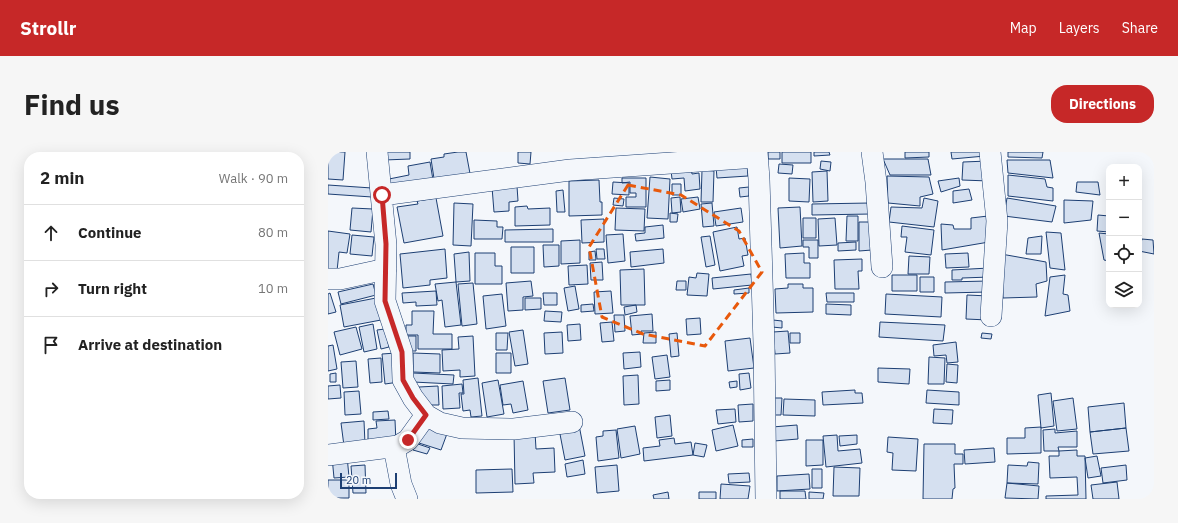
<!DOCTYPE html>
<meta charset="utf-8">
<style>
body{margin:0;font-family:"IBM Plex Sans",sans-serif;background:#f6f6f6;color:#222}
.controls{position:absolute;right:12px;top:12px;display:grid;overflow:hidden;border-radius:8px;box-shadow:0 4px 16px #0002}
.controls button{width:36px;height:36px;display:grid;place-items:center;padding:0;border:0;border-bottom:1px solid #e0e0e0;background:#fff;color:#222;font:20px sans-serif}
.scale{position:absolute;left:12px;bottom:10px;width:57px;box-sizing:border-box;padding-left:4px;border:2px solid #1d3f73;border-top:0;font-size:11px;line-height:14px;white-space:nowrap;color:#1d3f73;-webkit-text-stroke:3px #f4f7fb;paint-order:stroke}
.stop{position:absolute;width:12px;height:12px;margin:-9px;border:3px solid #c62828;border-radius:50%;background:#fff}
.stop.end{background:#c62828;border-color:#fff;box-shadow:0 1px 4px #0008}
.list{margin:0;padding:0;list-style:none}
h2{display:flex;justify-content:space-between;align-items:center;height:52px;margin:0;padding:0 16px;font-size:17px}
h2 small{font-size:13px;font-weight:400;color:#767676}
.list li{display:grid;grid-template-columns:26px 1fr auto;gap:12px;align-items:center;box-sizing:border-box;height:56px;padding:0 16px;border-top:1px solid #e0e0e0}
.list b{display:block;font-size:15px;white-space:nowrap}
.list em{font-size:13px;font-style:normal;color:#767676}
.icon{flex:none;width:22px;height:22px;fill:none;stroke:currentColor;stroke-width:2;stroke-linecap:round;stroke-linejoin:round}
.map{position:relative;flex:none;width:826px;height:347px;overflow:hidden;border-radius:16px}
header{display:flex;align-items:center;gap:24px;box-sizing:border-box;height:56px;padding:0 20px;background:#c62828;color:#fff}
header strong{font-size:19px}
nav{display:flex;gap:22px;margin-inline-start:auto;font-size:14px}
.intro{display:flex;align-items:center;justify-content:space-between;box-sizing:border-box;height:96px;padding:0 24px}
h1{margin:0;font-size:28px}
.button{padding:10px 18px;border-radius:16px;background:#c62828;color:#fff;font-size:14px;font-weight:700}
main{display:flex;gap:24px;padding:0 24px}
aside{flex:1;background:#fff;border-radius:16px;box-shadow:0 4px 16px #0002}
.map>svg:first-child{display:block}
.building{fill:#d5e0f0;stroke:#1d3f73}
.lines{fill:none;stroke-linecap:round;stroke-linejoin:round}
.minor-casing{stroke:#1d3f73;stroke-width:22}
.minor{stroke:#f4f7fb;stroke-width:21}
.route{stroke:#c62828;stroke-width:5}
.marked{fill:none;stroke:#e8590c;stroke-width:3;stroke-dasharray:8 5;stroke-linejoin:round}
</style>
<header>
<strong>Strollr</strong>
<nav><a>Map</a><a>Layers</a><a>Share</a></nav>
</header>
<div class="intro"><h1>Find us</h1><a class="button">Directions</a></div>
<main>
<aside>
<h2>2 min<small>Walk · 90 m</small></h2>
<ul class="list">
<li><svg class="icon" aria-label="ahead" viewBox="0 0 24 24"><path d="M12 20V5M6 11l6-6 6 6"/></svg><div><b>Continue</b></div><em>80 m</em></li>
<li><svg class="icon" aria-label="right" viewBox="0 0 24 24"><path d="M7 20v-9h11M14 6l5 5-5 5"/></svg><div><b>Turn right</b></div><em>10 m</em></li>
<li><svg class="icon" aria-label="arrive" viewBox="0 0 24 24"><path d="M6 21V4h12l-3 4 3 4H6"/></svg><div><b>Arrive at destination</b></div></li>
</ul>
</aside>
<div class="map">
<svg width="826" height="347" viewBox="0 0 826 347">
<rect width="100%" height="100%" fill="#f4f7fb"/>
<path class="building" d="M0,0H17L15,28L0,27Z
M56,0H82V7L56,8Z
M130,0H138L143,27L107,33L103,7L116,5V2Z
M190,0H203L202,12L190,11Z
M440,0H452V7H440Z
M454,0H483V11H454Z
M486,0H501L502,3L486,4Z
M577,0H601V5L577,6Z
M623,0H656L657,4L624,7Z
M680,0H715L714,6L680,5Z
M555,7H600L603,23H562Z
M679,8H722L725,26L680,21Z
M493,9L503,10L502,19L492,17Z
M660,9L661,29L634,28L635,10Z
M102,10L106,34L64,40L61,27L81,23L80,14Z
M419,12L420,24L389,26L388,15Z
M451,12L465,13L464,22L450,21Z
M363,16L364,22L371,21L372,37L357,39L356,26L344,27L343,18Z
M374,18L386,19L385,50H373Z
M499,19L500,49L485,50L484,20Z
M680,23L717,27L719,35L725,36V49L680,44Z
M559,24L601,25L605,42L592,45V54L560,51Z
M322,25L342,27L340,67L319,66Z
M294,26H318V55H298V45H308V41H302V30L294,31Z
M461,26L482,27L481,50L461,49Z
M631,26L632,34L613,40L610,29Z
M271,28L272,50H274V63L241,64V29Z
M285,30L301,31V43L284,42Z
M749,30H770L772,43L748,40Z
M344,32H353V43H344Z
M0,33L44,36V45L0,42Z
M189,34L190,49L181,50V59L166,60L164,35Z
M421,35V44L412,45L411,36Z
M641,37L644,48L625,51V39Z
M235,38L237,60H229L228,39Z
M352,45L353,60L344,61L343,46Z
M370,45L372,57L355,60L353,47Z
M108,46L115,84L76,91L69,55L90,52L89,49Z
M286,46L296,47L295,54L285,53Z
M596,46L610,49L606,75L561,70L563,55L594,56Z
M679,46L728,54L724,70L676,64Z
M736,48L765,49L763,68L736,71Z
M126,51L145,52L143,94L125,93Z
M384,51L386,74L375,75L373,52Z
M542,51L543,62L484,63V52Z
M199,54L200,57L222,56V73L187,74V55Z
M472,55L474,94L452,96L450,56Z
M24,56L45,57L43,80L22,78Z
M288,56L317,57L316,79L287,78Z
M413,56L415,70L388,74L386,60Z
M342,61L350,62L349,70H342Z
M770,63L781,64V80L769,79Z
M519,64H530V89H518Z
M660,64L661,90L614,98L613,72L625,73L626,77H643V66Z
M475,66H488V86H475Z
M507,66L509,93L491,94L490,67Z
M276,67V90L254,91L253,68Z
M146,68L169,69V75H175L174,87H146Z
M531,70H544V98L531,99Z
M335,73L336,86L308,89L307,82L317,81V75Z
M574,74L606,78L603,103L577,100L579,85H573Z
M409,75L411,87L417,86L420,103L414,104L416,114L392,119L385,80Z
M225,77V90H177V78Z
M0,79L22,82L19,101L11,100L9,119L0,117Z
M718,80L733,81L737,118L722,116Z
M771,81L781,82V109L776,108Z
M295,82L297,109L280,111L278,83Z
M24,83L46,85L44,104L22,102Z
M382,84L387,113L378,115L373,85Z
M714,84L713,102H698L700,86Z
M814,87L825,88L826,102L811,99Z
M252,88V111L233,112V89Z
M475,88H490V106H481V95H475Z
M528,90V98L510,99V91Z
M215,93H231V114L216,115Z
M183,95H206V121H183Z
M117,97L119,126L102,128V133L75,136L72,102Z
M268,97H276L277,107H269Z
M335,97L336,111L303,115L302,100Z
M267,99L268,108H261V100Z
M141,100L142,129L128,130L126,102Z
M147,101H167V114H174V132H147Z
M476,101V111H482V126H458L457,102Z
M640,101L641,115L618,116L617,102Z
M673,102L718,110L719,129L708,132L709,145L675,146Z
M581,104L602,105L601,122H580Z
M534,107V119H530L531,137H507L506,108Z
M274,110L275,128H263L262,111Z
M259,113L260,132L241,133L240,114Z
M661,116L662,125L634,126V128H624V118Z
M316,117L317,153H293L292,118Z
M369,121L381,122L379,144L359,143L361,125L368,126Z
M423,122L424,133L385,137L384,126Z
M564,123H589V139H564Z
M737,123L735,142L740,143L742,159L717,164L722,125Z
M592,125H606V140H592Z
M203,129L205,144L195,145V158L180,159L178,131Z
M349,129H358V138H348Z
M660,129V140L617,141V130Z
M128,130L133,173L117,175L114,148L110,149L107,132Z
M145,131L149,172L134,174L130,132Z
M45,132L48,143L13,152L10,140Z
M460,132H475V136H485V160L448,161L447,137L460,136Z
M247,134L251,157L240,159L236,136Z
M421,136V141L406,142V138Z
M108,139L109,153L88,154V150L75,151L74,141Z
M283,139L285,161L267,162L266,140Z
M2,141L8,160L0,162V142Z
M215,141H229V153H216Z
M498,141H526V150H499Z
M174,142L178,174L158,177L155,144Z
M558,142L614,145L613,165L557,162Z
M639,143L661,144L660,168L638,167Z
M48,146L53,168L16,175L12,153Z
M197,146H213V157L197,158Z
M265,152L266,159L253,160V153Z
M498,152L523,153V163L498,162Z
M308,153L309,160L297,163L296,155Z
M84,159H106L105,182H124V197H90V183H78V173H84Z
M217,159L234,160L233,170L216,169Z
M324,162L325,179H313L314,182L304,183L302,164Z
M286,163H296L297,179L287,180Z
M372,166L373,182L359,183L358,167Z
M445,168L454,169V176L444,175Z
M284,170L286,189L274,190L272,171Z
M552,170L617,173L615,189L551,185Z
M45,172L49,197L36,200L31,175Z
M252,172L253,188L240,189L239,173Z
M28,175L34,197L12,203L6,180Z
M57,177L61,195L53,197L49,178Z
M195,178L200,212L187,214L181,180Z
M460,179L462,201L447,202L445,180Z
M234,180L235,201L217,202L216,181Z
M328,180V191H315L316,181Z
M168,181H180L179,198H168Z
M349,181L351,204L343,205L341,182Z
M462,181H472V191H462Z
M654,181L664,182L663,187L653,186Z
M79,184H88V199H78Z
M145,184L147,224L132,225V218L115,219L114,198L131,197L130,185Z
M422,186L426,216L400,219L397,189Z
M628,190L630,210L619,211L618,203L606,204L605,193Z
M5,193L9,217L0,219V194Z
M312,200L313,215L296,217L295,201Z
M68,201L71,230L57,232L54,202Z
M85,201L112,202V221L85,220Z
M168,201H183V221H168Z
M339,203L342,225L327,227L324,205Z
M601,205L617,206L616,232H600Z
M53,206L54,230L42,231L40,207Z
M28,209L30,235L15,236L13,210Z
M619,212L630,213L629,231L618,230Z
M550,216L582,217L581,232L550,230Z
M8,221V230H2V222Z
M85,221L126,223L125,232L85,230Z
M421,221L423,236L412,238L411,222Z
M310,223L311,252L296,253L295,224Z
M150,226L154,264L143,265L142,258L135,259L133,242H136L135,228Z
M237,226L242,258L220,261L215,229Z
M170,228L176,262L159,265L154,231Z
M342,228V238L328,239V229Z
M195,229L200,258L185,261L183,252L175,253L172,233Z
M409,229V235L402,236L401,230Z
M134,232L135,241H131L132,256L115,257L114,234Z
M12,233L13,246L0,247V234Z
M110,234L111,253H92L91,235Z
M527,238V241H534L535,251L495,253L494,240Z
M599,238L631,240V253L598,251Z
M31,239L33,262L17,263L16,240Z
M723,241L726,274L713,276L710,243Z
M446,246H454L453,263H446Z
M745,246L749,277L729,279L725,249Z
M456,247L487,248V264L455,263Z
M796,251L798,276L762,280L760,255Z
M425,252V269L411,270L410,253Z
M407,257L408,270L390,272L388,258Z
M606,257L625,258L624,272L605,271Z
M60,259L61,267L45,268V260Z
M342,263L344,284L329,286L327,265Z
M67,268L68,291L40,293V277L49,276L48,269Z
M36,269L37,292L16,294L13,271Z
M98,272L120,279L113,298L91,291Z
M251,273L257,304L237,308L231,277Z
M405,273L410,294L388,299L384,278Z
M469,273L470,287L446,289L444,275Z
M307,274L312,302L293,306L289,277Z
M713,275V301L679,302V286H697V276Z
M798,276L801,299L765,302L762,280Z
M727,277V281L749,279V295H730L731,299H716L715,278Z
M288,278L291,306L270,309L268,285L275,284V279Z
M207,280L208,297L226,296L227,320L205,321L206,331L187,332L186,282Z
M509,283L510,299L532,297L534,311L498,315L495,284Z
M529,283V292L512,294L511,284Z
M560,285L590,287L588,319L564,318L565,301L559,300Z
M346,286L347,292L363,290L365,303L316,309L315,296L332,294L331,288Z
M425,287V295H414V288Z
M478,288H495V313L478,314Z
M87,291L102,296L99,302L85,298Z
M367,291L379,293L376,305L365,303Z
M596,292H627V302H635V312H626L627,336L625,337L624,347H595Z
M666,296L667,310L637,312L636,298Z
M749,298V304H757L758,347H718V344L750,343L749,325L722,326L721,304H731V299Z
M19,304L21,325L6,326L4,305Z
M769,304L773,324L760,326L757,306Z
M255,308L257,322L239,325L237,312Z
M700,310L711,311L710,332L679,331L680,313L699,314Z
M37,313L38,341H25L23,314Z
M289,313L291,339L269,341L267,315Z
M798,313L799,328L775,331L773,316Z
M506,315L532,316L531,344H505Z
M184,317L185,340L148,341V318Z
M484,317H494V336H484Z
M421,321L422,330L401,331L400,322Z
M481,322L482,337L449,339V324Z
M0,328H21V346H0Z
M789,330L791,347H765L763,333Z
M679,331L711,334L710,347L677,346Z
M393,332L422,334L420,347H392Z
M452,339H477L478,347H452Z
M340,340L341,347H326L325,343Z
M371,340H388V347H371Z
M481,340L496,341L495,347H481Z"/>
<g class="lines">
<defs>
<path id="minor" d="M49,0L58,93L57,149L74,200L75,228L85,246L98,263L112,271L134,276L186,277L244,270
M429,0L431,27L436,193L438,347
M544,0L548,30L554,115
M662,0L669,69L663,164
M54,43L242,18L429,5
M0,127H12L58,117
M66,295L73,332L79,347
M0,303L70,294L80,288L98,263"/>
</defs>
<use href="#minor" class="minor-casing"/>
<use href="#minor" class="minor"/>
</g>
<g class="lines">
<path class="route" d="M54,43L58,92L57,149L74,200L75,228L85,246L98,263L80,288"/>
</g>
<path class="marked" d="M300,33L353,43L411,79L434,120L377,194L315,182L274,165L261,95Z"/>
</svg>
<div class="controls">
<button>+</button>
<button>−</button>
<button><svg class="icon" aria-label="locate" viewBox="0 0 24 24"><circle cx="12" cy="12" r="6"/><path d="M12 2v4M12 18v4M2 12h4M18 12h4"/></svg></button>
<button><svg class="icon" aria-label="layers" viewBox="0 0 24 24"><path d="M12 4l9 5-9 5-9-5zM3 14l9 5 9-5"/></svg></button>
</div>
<div class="scale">20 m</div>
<div class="stop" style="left:54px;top:43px"></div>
<div class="stop end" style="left:80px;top:288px"></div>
</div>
</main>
